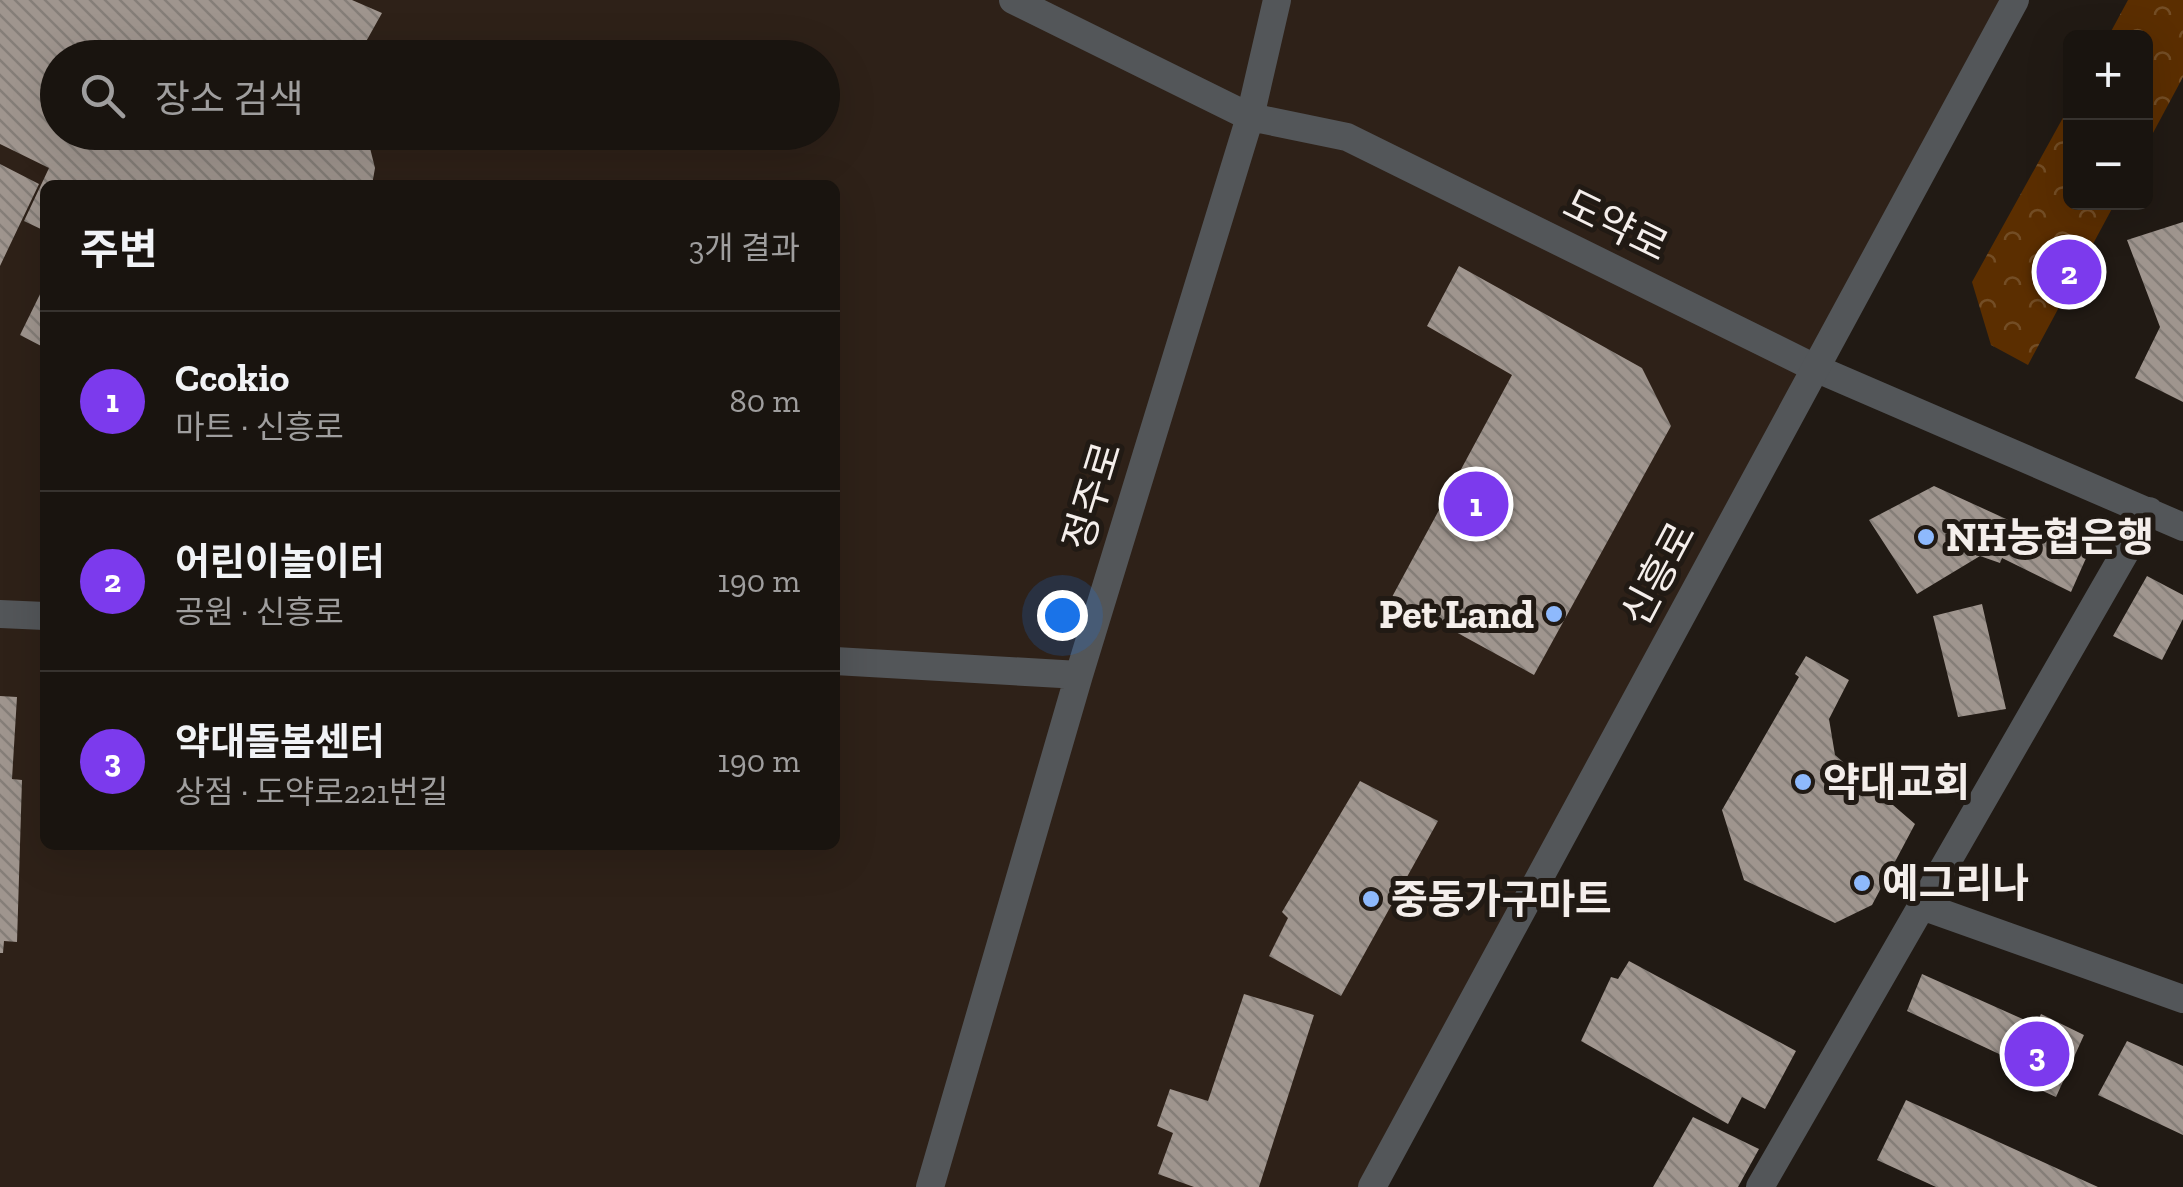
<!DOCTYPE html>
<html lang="ko">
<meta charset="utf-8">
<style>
body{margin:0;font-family:"Zilla Slab","Noto Sans KR",serif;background:#221d18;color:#f1f3f6}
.controls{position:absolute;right:30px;top:30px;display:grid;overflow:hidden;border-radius:15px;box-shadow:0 10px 40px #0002}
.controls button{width:90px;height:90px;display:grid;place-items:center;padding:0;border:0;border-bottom:2px solid #37332f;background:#19140f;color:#f1f3f6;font:50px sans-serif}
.you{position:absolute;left:1062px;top:615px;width:35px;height:35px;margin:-25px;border:8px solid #fff;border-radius:50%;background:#1a73e8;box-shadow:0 0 0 15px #1a73e833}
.badge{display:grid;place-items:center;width:65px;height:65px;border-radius:50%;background:#7c3aed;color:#fff;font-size:32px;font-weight:700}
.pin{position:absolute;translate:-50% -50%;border:5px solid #fff;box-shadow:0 2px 10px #0006}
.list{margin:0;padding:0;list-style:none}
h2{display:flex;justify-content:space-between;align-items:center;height:130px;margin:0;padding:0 40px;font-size:42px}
h2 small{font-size:32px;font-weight:400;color:#9f9e9e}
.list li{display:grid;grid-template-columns:65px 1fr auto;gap:30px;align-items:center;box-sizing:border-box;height:180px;padding:0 40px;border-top:2px solid #37332f}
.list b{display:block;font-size:38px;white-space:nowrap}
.list p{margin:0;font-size:32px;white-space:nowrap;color:#9f9e9e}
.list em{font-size:32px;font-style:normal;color:#9f9e9e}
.icon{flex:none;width:55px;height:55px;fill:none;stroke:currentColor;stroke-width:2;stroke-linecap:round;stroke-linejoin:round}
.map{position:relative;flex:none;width:2183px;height:1187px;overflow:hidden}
.search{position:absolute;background:#19140f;box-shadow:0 10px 40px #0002;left:40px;top:40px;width:800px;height:110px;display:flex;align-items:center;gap:25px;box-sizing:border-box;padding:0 35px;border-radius:55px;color:#9f9e9e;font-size:38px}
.panel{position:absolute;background:#19140f;box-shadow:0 10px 40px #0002;left:40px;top:180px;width:800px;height:670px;border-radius:15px}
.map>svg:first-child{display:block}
.built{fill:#2e2118;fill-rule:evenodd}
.park{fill:url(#park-crowns)}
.building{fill:url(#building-back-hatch)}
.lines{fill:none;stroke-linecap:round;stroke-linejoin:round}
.minor{stroke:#535659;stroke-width:28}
.tertiary{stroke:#535659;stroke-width:28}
.poi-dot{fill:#8eb9fc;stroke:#211a14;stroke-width:4}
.labels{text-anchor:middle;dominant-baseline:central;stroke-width:10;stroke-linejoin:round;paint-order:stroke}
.street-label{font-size:40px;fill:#f4eeeb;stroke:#211a14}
.poi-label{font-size:40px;font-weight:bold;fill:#f4eeeb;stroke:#211a14;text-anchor:start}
</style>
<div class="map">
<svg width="2183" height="1187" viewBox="0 0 2183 1187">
<defs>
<pattern id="park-crowns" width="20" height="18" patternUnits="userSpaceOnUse" patternTransform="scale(2.5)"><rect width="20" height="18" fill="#5b2e00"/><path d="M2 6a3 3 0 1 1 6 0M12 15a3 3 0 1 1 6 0" fill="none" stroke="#734d25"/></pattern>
<pattern id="building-back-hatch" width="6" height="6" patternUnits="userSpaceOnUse" patternTransform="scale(2.5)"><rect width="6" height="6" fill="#9f958e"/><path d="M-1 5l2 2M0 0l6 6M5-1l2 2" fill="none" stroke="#857e78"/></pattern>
</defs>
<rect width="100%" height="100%" fill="#211a14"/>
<path class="built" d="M0,0H2015L1364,1187H0ZM58,58H822V132H58ZM45,185H835V845H45Z"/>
<path class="park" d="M2128,0H2183V77L2146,146V38L2108,37Z
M2070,105V202L2115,203L2028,365L1991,345L1972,282Z"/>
<path class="building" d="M0,0H352L382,13L363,47L377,53L375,58H58V132H366L375,168L372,185H45V231L24,221L49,168L0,144Z
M0,164L39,184L0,266Z
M2183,222V402L2135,378L2160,327L2127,240Z
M1459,266L1642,368L1671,426L1534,675L1392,597L1512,375L1427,326Z
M45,284V348L20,335Z
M1934,486L2087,556L2071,592L2002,558L2000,563L1980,556L1917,594L1869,520Z
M2147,576L2183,595V619L2162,660L2113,636Z
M1982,604L2006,709L1958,717L1933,616Z
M1806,656L1849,680L1829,719L1835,755L1915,824L1872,905L1835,923L1744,880L1722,810L1799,677L1795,674Z
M0,696L17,697L12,779L22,780L17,942L4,941L3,953H0Z
M1360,781L1438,821L1341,996L1269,956L1288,918L1282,912Z
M1629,961L1796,1051L1765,1109L1742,1097L1728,1124L1581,1041L1611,977L1618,979Z
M1922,974L2036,1025L2041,1014L2084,1035L2056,1097L2034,1087L2040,1073L1907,1011Z
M1244,994L1314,1015L1259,1187H1194L1158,1174L1173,1133L1157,1126L1170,1089L1208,1101Z
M2127,1041L2183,1066V1135L2098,1095Z
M1906,1100L2098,1187H1936L1877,1160Z
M1693,1117L1759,1149L1738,1187H1653Z"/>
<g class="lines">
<path class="minor" d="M1013,0L1250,117L1347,137L1815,368L2183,527
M0,614L45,616
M835,661L1079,675
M1922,906L2183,999
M930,1187L1079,675L1250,117L1277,0
M1760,1187L2149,511"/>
<path class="tertiary" d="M1372,1187L2015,0"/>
</g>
<g class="poi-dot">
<circle cx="1926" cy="537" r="10"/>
<circle cx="1554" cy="614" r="10"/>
<circle cx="1803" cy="782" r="10"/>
<circle cx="1862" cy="883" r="10"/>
<circle cx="1371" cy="899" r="10"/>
</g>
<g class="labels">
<g class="street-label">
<text transform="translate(1616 225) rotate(26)">도약로</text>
<text transform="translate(1092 496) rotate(-73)">정주로</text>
<text transform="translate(1658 574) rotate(-62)">신흥로</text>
</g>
<g class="poi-label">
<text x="1946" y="537">NH농협은행</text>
<text x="1534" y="614" text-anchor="end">Pet Land</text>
<text x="1823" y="782">약대교회</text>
<text x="1882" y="883">예그리나</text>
<text x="1391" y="899">중동가구마트</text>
</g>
</g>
</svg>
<div class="controls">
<button>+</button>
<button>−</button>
</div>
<div class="you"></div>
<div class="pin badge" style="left:1476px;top:504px">1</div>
<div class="pin badge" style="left:2069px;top:272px">2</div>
<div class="pin badge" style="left:2037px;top:1054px">3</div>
<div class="search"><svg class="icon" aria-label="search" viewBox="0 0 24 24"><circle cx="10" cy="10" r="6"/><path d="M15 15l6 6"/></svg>장소 검색</div>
<section class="panel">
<h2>주변<small>3개 결과</small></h2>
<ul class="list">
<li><span class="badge">1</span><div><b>Ccokio</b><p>마트 · 신흥로</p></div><em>80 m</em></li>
<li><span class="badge">2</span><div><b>어린이놀이터</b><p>공원 · 신흥로</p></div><em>190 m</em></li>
<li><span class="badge">3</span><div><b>약대돌봄센터</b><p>상점 · 도약로221번길</p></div><em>190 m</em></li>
</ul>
</section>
</div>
